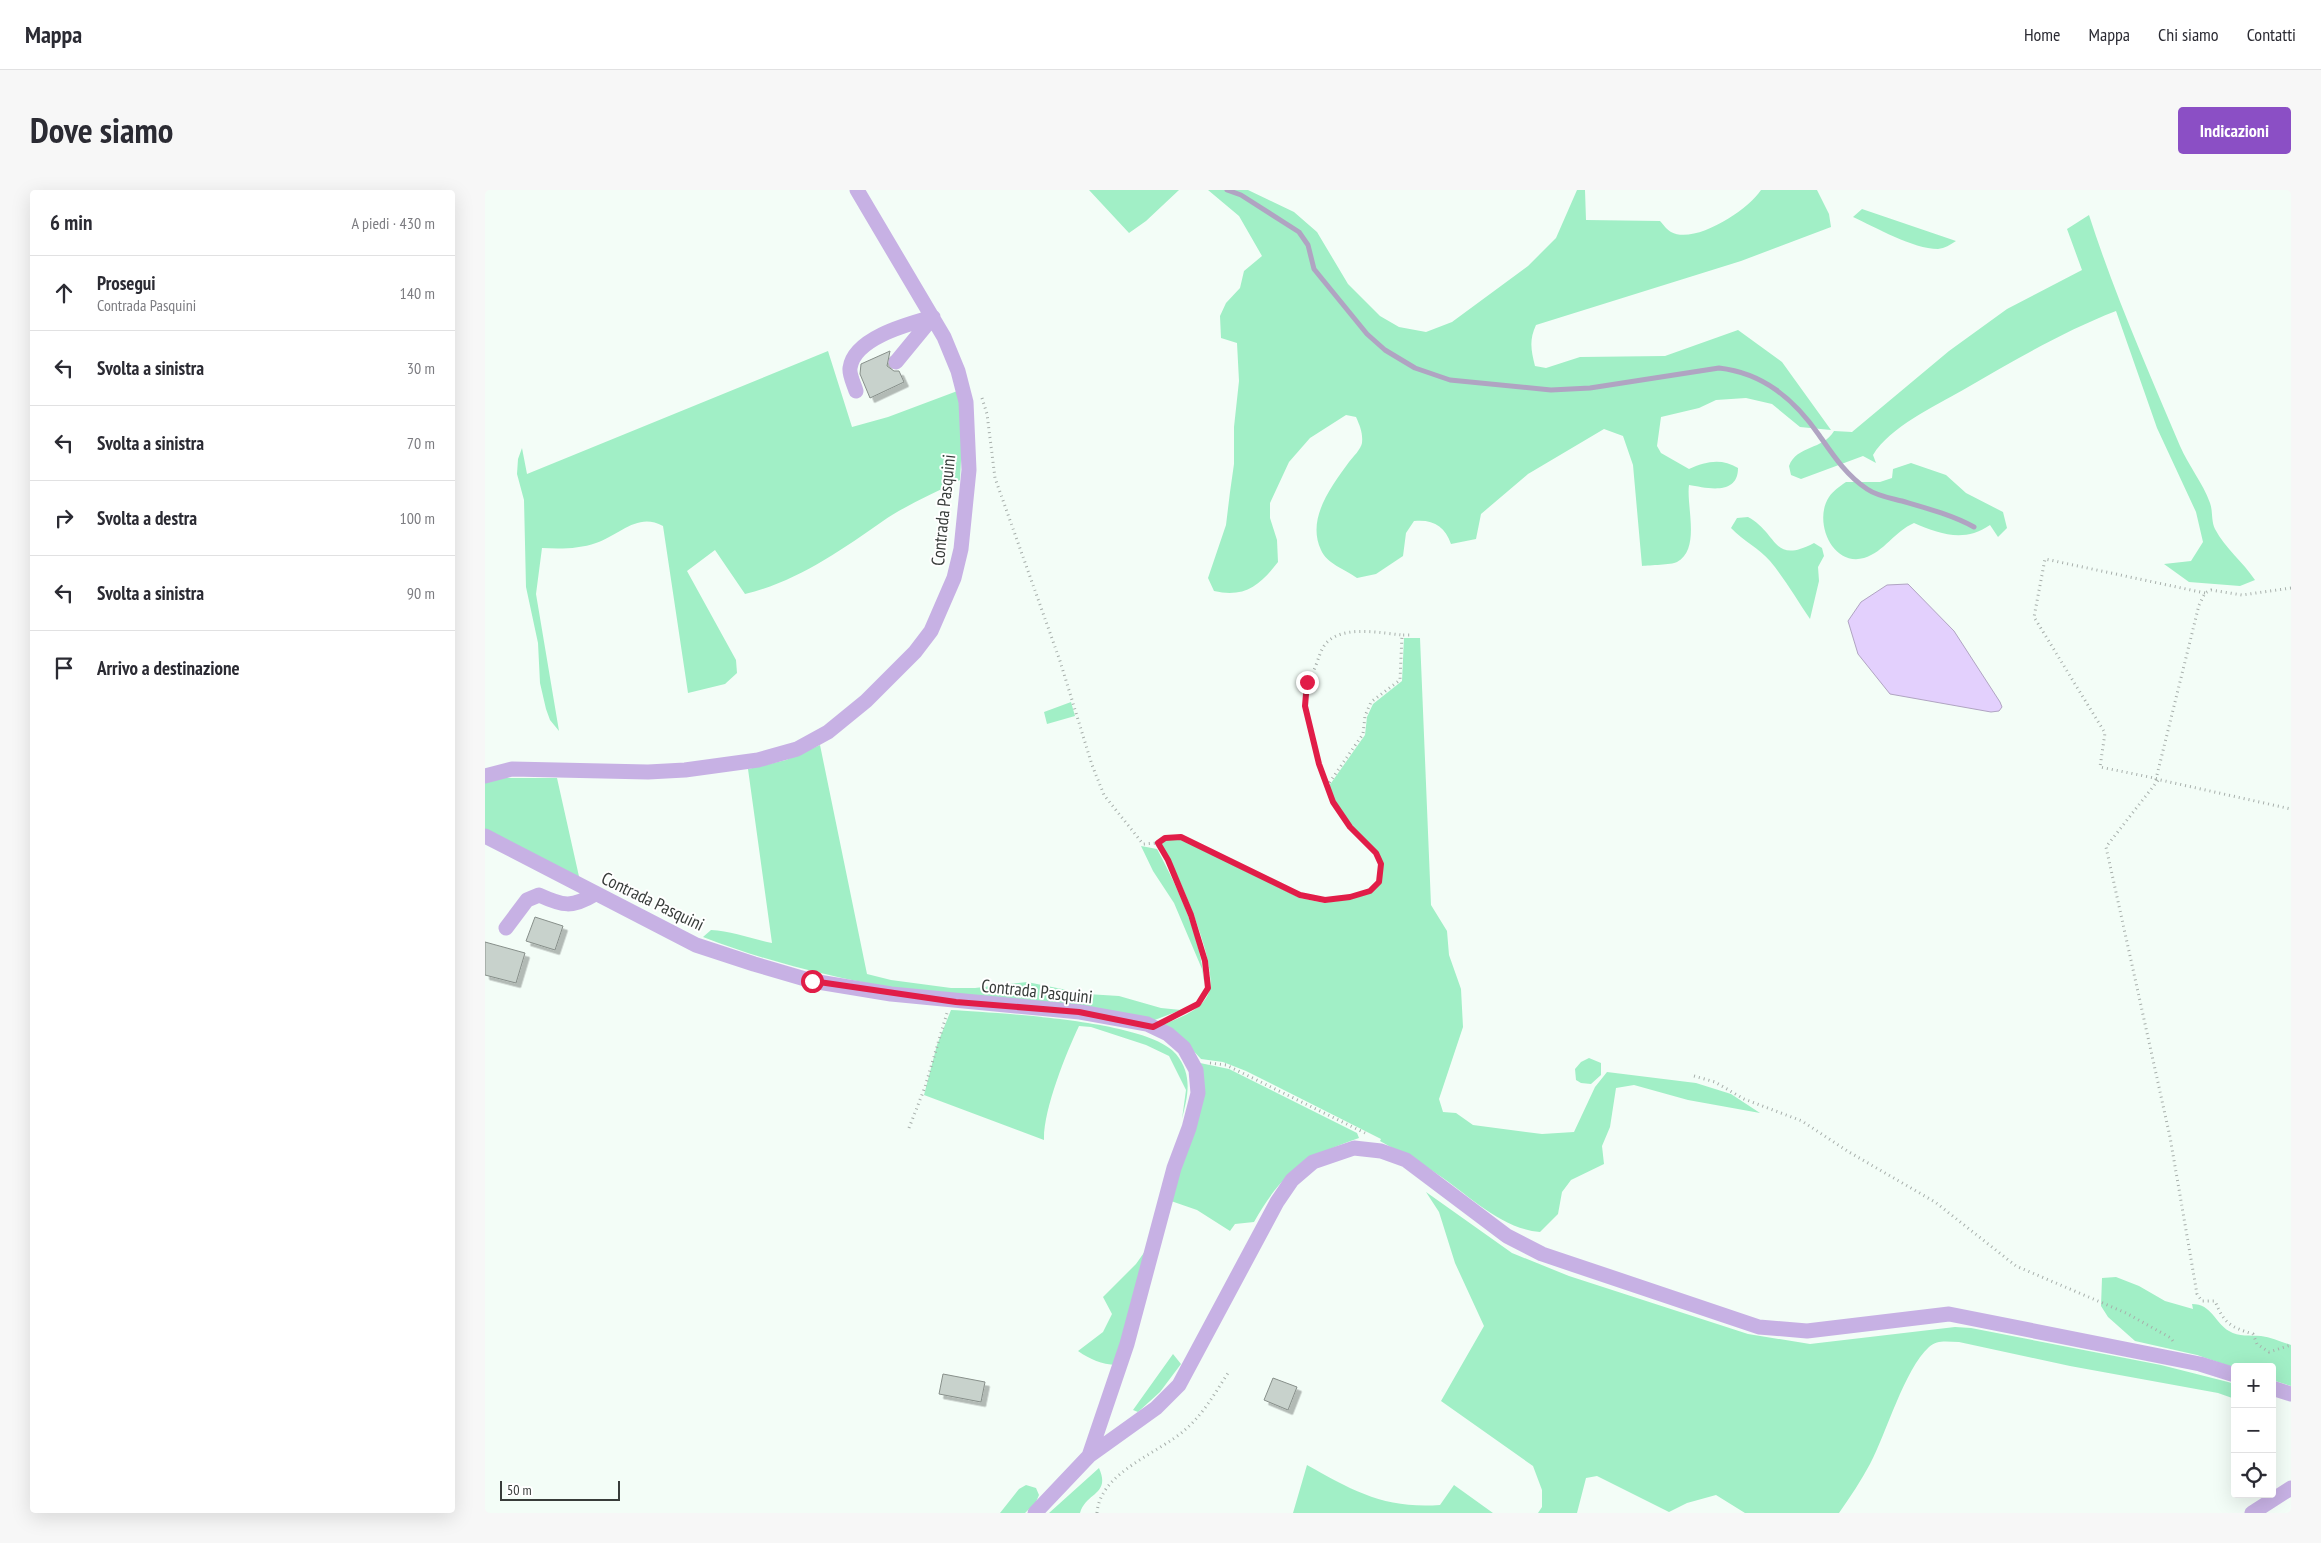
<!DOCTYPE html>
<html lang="it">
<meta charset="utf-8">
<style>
body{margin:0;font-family:"PT Sans Narrow",sans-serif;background:#f7f7f7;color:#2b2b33}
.controls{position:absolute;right:15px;bottom:15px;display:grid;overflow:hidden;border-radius:5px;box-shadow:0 5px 20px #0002}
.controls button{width:45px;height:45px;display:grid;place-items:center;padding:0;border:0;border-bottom:1px solid #e1e1e2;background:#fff;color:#2b2b33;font:25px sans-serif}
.scale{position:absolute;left:15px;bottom:12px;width:120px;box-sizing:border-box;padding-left:5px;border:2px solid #383c3a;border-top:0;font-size:14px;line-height:18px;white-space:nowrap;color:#383c3a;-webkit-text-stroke:4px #fff;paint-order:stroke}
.stop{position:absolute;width:15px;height:15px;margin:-11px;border:4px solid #e11d48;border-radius:50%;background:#fff}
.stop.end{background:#e11d48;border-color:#fff;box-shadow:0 1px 5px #0008}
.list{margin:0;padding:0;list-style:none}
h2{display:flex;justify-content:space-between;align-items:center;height:65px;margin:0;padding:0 20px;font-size:21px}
h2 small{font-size:16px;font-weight:400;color:#7c7c81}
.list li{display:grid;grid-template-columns:32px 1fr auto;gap:15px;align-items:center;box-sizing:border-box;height:75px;padding:0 20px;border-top:1px solid #e1e1e2}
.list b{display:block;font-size:19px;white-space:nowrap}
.list p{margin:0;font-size:16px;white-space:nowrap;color:#7c7c81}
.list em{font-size:16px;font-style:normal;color:#7c7c81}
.icon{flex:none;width:28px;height:28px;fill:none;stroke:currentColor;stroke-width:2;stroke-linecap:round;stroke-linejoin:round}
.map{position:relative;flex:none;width:1806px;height:1323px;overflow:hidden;border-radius:5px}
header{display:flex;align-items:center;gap:30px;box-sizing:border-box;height:70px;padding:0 25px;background:#fff;border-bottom:1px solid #e1e1e2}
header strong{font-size:24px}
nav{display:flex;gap:28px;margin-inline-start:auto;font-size:18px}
.intro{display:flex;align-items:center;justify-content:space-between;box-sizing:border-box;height:120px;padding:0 30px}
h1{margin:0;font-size:35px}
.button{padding:12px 22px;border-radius:5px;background:#8b4fc5;color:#fff;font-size:18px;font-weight:700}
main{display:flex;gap:30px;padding:0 30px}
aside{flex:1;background:#fff;border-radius:5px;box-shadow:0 5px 20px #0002}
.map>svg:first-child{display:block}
.green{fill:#a1efc6}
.water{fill:#e3d0fd;stroke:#b0a4c2}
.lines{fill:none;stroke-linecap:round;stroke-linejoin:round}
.stream{stroke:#b0a4c2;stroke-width:5}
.building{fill:#c8d2cc;stroke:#878f8a;filter:url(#shadow)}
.path{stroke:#a7afab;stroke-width:3;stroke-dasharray:1 4;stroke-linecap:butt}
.minor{stroke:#c7b1e4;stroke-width:15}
.route{stroke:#e11d48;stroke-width:6}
.labels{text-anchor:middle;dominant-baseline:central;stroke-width:4;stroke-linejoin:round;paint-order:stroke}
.street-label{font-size:18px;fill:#383c3a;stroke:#fff}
</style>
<header>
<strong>Mappa</strong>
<nav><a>Home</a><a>Mappa</a><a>Chi siamo</a><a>Contatti</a></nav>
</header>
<div class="intro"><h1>Dove siamo</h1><a class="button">Indicazioni</a></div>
<main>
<aside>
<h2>6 min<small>A piedi · 430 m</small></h2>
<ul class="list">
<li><svg class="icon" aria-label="ahead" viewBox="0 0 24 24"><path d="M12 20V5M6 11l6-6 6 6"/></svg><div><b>Prosegui</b><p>Contrada Pasquini</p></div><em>140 m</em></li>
<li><svg class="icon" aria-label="left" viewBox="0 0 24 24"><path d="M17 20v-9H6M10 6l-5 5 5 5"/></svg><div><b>Svolta a sinistra</b></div><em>30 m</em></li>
<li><svg class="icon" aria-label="left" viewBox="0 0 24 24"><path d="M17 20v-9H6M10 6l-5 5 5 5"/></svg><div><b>Svolta a sinistra</b></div><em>70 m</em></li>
<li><svg class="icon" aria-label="right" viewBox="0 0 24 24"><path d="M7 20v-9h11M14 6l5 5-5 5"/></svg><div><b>Svolta a destra</b></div><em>100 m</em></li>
<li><svg class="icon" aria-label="left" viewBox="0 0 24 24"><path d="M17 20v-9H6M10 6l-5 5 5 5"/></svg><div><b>Svolta a sinistra</b></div><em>90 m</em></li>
<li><svg class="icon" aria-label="arrive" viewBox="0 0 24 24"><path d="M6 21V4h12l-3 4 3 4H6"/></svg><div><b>Arrivo a destinazione</b></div></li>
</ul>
</aside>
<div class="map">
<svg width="1806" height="1323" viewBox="0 0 1806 1323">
<defs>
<filter id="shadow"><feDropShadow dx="4.5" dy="4.5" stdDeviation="0" flood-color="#0004"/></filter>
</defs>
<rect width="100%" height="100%" fill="#f3fdf7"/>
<path class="green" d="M604,0H694L661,31L644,43Z
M723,0H763L809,22L832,42L863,94L895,126L914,137L941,142L967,132L1043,76L1071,48L1092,0H1100L1101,30L1175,31C1178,34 1182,40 1186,42C1210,55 1263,20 1276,0H1332L1344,24L1346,37L1256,71L1051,135C1044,150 1046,160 1050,176L1061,178L1095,167L1180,166L1253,140L1297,172L1346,240L1315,237L1287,214L1261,208L1231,210L1214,218L1176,227L1172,256L1176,263L1204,279C1221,271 1237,268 1253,278C1253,306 1222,298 1204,295C1201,316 1216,359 1192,372C1186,375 1165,375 1157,376L1148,275L1138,246L1119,239L1043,284L996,324L991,349L966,354C960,336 948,329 929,331L921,343L918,366L891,384L872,388C861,380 841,373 836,360C821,328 847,296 864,272C868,267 876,259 877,253C878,243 875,236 871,227L861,225L825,248L804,272L785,313V328L792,350L793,372C775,395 760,408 729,401L723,388L741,335L745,302L749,274V237L754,191L752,153L736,148L735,126L741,113L755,98L759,81L777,66L754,26Z
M1377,19L1471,51C1465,55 1460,58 1453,59C1428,59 1390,37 1368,27Z
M1604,25C1629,103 1663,180 1695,256C1703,275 1718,293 1725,313C1728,321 1726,331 1730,339C1740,358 1758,372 1770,390L1755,396L1704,392L1679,374L1706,371L1718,352L1711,322L1672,238L1631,121C1577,142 1528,171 1478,200C1450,216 1405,237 1388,265L1391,273L1378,266L1316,289L1306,285L1304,276C1312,255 1338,260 1349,241L1367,242L1464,161L1522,119L1597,80L1582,39Z
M343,161L367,237L403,227L475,200L478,232L475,290C450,303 421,315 398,331C355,361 311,392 260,404L230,360L202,381L251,470L252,483L240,494L203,503L178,336C153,322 136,344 111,353C94,359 75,359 57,358L51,404L74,541L65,530L61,519L55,493L53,453L41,397L39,310L32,284L33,269L37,258L42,284Z
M1426,273L1461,285L1481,303L1518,322L1522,338L1513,347L1505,335C1479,353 1455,344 1429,333C1410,341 1399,362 1379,368C1347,377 1328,331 1344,307C1348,301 1355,296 1361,292H1395L1407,288L1408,279Z
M1263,327C1294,344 1287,375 1329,353L1337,358L1339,366L1333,377L1334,391L1325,429C1312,410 1300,389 1285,371C1274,358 1258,351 1246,338L1252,328Z
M919,448H935L946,715L962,741L964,765L976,799L978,837L954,909L958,922L971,923L988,935L1057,944L1089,942L1110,897L1122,882L1211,893L1246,904L1275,923L1203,910L1149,895L1131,898L1125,937L1117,956L1119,974L1086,990L1077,1002L1073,1024L1055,1042C1016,1039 984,1005 952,984C934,971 914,962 895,951L896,949L761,881L738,872L716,869L703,855L675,836C693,828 721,820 725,798C731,769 692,680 676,654L681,650L695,649L815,708L839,713L866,709L886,703L896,693L898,673L893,662L867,636L850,611L844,596L880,545L882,527L888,514L917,491Z
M586,512L590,526L562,534L559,522Z
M335,555L382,784L406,790L466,798H490L542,792L602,804L634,806L676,818L696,820L667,831C516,813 362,803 218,747L226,740C246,741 267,749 287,753L263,579L301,570Z
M19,588H72L95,691L0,643V593Z
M656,656L672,659C695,702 716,748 720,797L717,779L689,713L668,681Z
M466,820C512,823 663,830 691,864C708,885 703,905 697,929L701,900L684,866L661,855L606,837L594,836C581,863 558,921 559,950L439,905L452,855Z
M1104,868L1116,873V885L1106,894L1096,893L1091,890L1090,879L1096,872Z
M715,873L744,879L872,943L874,948C821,966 797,982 769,1032L750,1034L745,1041L712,1020L686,1011Z
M941,1002L1027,1063L1084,1086L1263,1144L1325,1154L1470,1137L1486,1138L1676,1175L1743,1192L1750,1194V1209L1733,1203L1585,1176L1474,1152C1463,1152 1453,1149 1444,1157C1419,1180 1402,1242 1385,1274C1376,1291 1365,1307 1354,1323H1260L1231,1305L1202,1313L1184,1322L1112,1286L1101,1288L1092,1323H1053L1057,1317V1300L1048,1276L956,1211L999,1136L970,1073L954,1022Z
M663,1057L631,1175C616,1174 606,1170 593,1161L618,1142L627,1124L618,1107L651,1074Z
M1631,1087L1654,1096L1680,1111L1708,1119L1707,1114C1727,1114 1730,1133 1744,1141C1754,1147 1765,1145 1776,1146C1786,1147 1796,1152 1806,1155V1196L1787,1190V1177L1750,1178L1712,1165L1650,1151L1623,1127L1616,1116L1617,1088Z
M688,1164L696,1174L675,1202L653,1222L648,1220Z
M822,1275C868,1301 900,1319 955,1315L969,1295L1008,1323H808Z
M614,1278C626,1305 601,1302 595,1323H564Z
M541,1295L551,1298L554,1305L551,1312L540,1323H515L534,1299Z"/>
<path class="water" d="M1423,394L1469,441L1515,512L1517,517L1514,521L1506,522L1405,504L1373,464L1363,431L1376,412L1402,395Z"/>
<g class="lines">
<path class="stream" d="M742,0L756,5L814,42L823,55L829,79L882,144L900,160L930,178L965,190L1066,200L1105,198L1234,178C1278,183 1309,209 1334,245C1348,265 1361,285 1382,299C1392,306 1405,308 1417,311C1441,318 1467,325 1489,337"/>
</g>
<path class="building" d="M405,161L402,176L409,181H414L419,192L385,208L375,184L376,174Z
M50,727L78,736L70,760L41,751Z
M0,752L40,763L31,793L0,785Z
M458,1184L500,1192L496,1212L454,1204Z
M788,1188L812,1197L803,1220L779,1210Z"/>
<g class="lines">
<path class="path" d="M497,208L502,224L510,288L575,471L607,575L619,605L658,654L673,653
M1806,398L1757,405L1726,400L1720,403L1714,415L1671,589L1806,619
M1720,403L1560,369L1549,427L1620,543L1615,577L1674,589L1621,657L1685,947L1712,1104L1717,1111H1730C1739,1133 1745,1137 1768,1144L1772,1154L1784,1162L1806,1155
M841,595C833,571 814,515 823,492C825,486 829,481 831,475C836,462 837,454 849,447C868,437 897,443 917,445
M685,829C700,822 717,816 722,799C731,774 687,677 673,653L680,648L696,647L815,705L840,710L865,707L885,701L894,692L896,673L891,663L865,637L848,612L842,596L878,544L880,526L886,512L915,490L917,445H927
M725,873L741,875L880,943
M1209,886L1230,892L1259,909L1317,931L1364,962L1450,1012L1531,1076L1641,1123L1686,1148L1690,1154
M424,938L440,897L462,823
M612,1323C615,1282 673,1264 701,1239C719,1223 730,1203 743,1183"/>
<path class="minor" d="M411,172L448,127
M371,201C369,194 364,185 365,178C369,148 423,134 448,127
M0,586L27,579L163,582L200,580L273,570L312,559L343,542L381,511L430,462L446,441L469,388L476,359L484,280L481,212L473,181L459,147L372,0
M0,646L211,755L269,774L327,791L406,804L595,822L662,834L683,844L699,858L711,880L713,903L704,938L689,978L642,1154L604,1266
M21,738L42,710L54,705C78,716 87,718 110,704
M1787,1198L1806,1204
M550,1323L604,1266L671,1218L694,1195L792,1012L807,990L828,972L869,958L896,961L921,970L1022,1046L1057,1064L1274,1137L1322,1141L1464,1124L1715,1174L1750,1185
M1767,1323L1806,1298"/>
</g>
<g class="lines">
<path class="route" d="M327,791L471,812L594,822L668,837L713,814L723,798L720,771L706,725L683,670L673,653L680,648L696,647L815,705L840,710L865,707L885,701L894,692L896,674L891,663L865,637L848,612L834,574L820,516L822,492"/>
</g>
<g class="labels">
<g class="street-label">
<text transform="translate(458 320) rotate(-84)">Contrada Pasquini</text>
<text transform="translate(168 711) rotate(26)">Contrada Pasquini</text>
<text transform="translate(552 801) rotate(6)">Contrada Pasquini</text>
</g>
</g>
</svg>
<div class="controls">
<button>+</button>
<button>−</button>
<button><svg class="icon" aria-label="locate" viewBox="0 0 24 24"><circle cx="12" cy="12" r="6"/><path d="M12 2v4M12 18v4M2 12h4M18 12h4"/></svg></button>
</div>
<div class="scale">50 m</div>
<div class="stop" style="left:327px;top:791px"></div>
<div class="stop end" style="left:822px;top:492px"></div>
</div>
</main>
